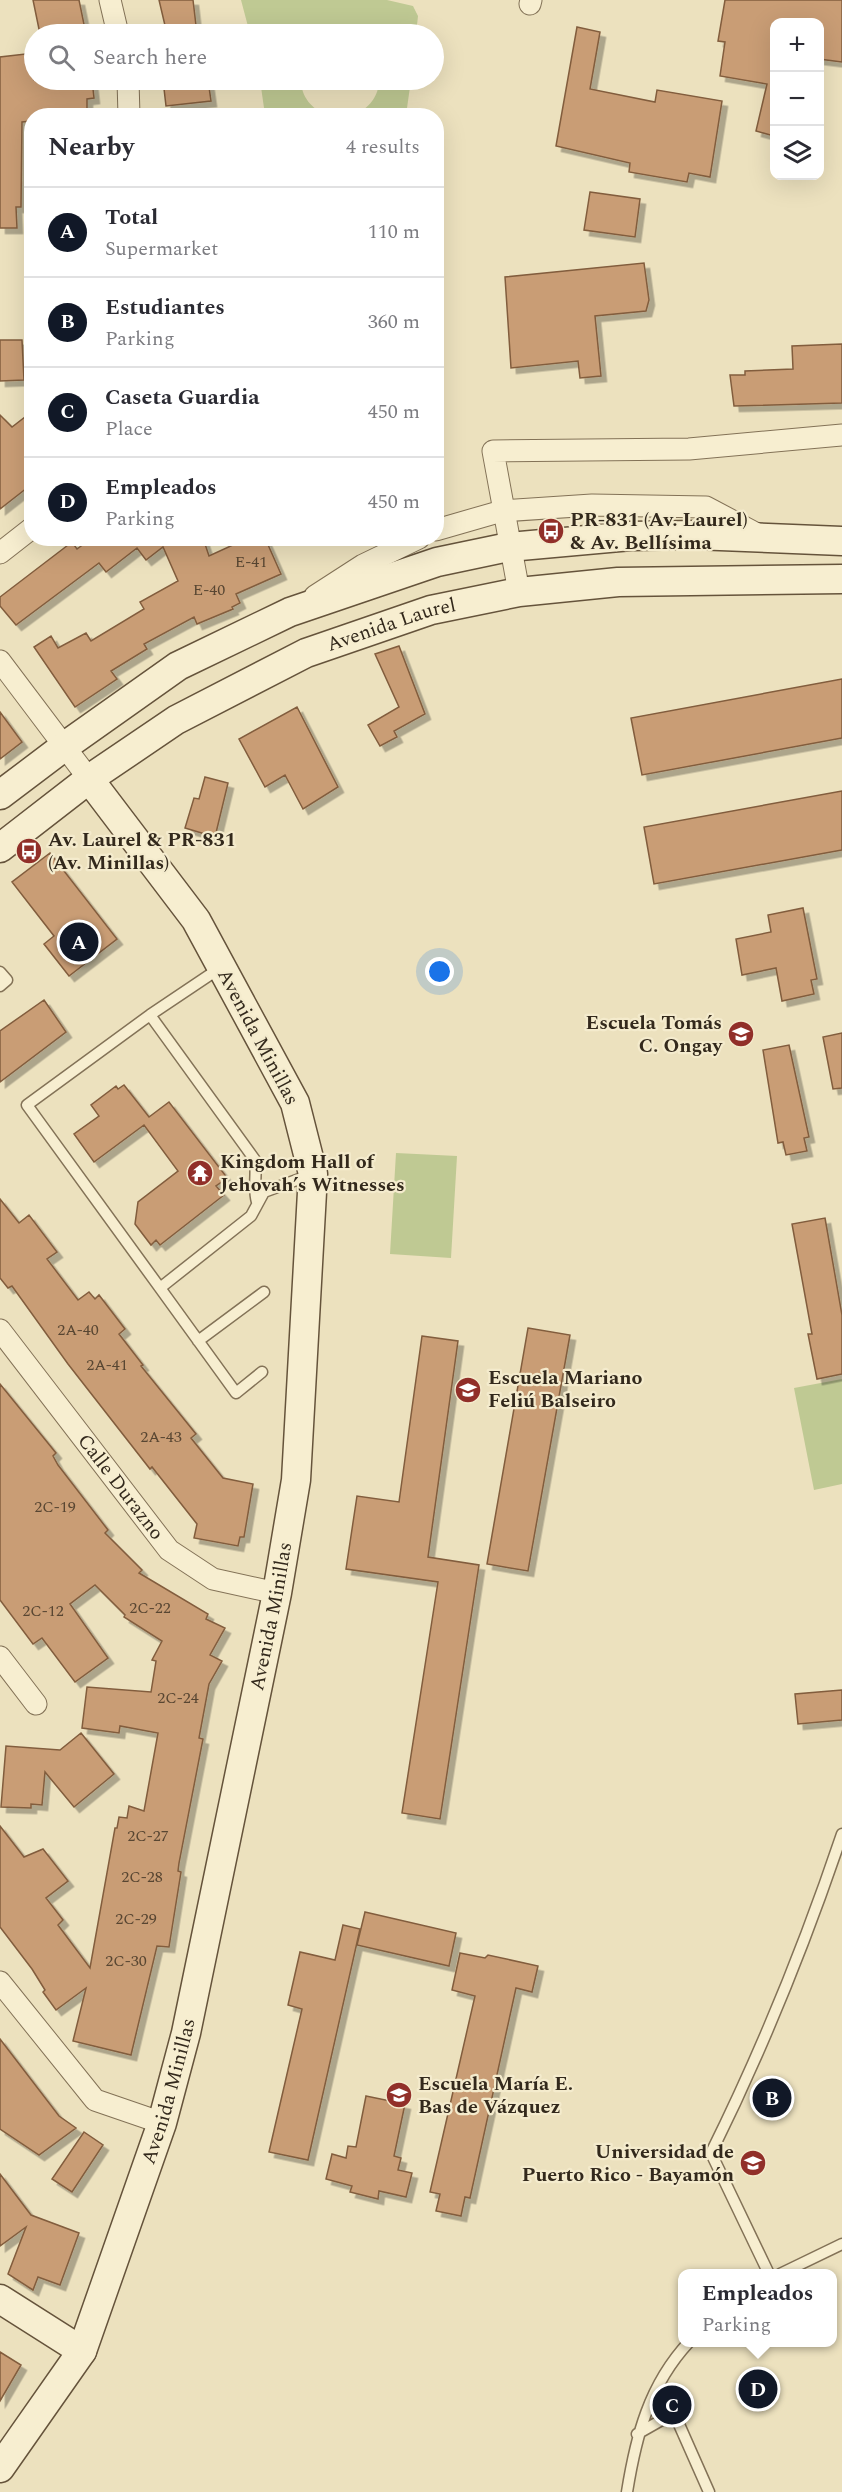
<!DOCTYPE html>
<meta charset="utf-8">
<style>
body{margin:0;font-family:Spectral,serif;background:#f2f2f3;color:#2b2b33}
.controls{position:absolute;right:18px;top:18px;display:grid;overflow:hidden;border-radius:12px;box-shadow:0 6px 24px #0002}
.controls button{width:54px;height:54px;display:grid;place-items:center;padding:0;border:0;border-bottom:2px solid #e1e1e2;background:#fff;color:#2b2b33;font:30px sans-serif}
.you{position:absolute;left:440px;top:972px;width:21px;height:21px;margin:-15px;border:4px solid #fff;border-radius:50%;background:#1a73e8;box-shadow:0 0 0 9px #1a73e833}
.badge{display:grid;place-items:center;width:39px;height:39px;border-radius:50%;background:#111827;color:#fff;font-size:20px;font-weight:700}
.pin{position:absolute;translate:-50% -50%;border:3px solid #fff;box-shadow:0 2px 6px #0006}
.popup{position:absolute;left:678px;top:2269px;width:159px;height:78px;box-sizing:border-box;display:grid;place-content:center;border-radius:12px;background:#fff;filter:drop-shadow(0 2px 4px #0005);font-size:20px;white-space:nowrap;color:#7c7c81}
.popup b{font-size:22px;color:#2b2b33}
.popup::after{content:'';position:absolute;left:50%;top:100%;margin-left:-12px;border:12px solid transparent;border-top-color:#fff}
.list{margin:0;padding:0;list-style:none}
h2{display:flex;justify-content:space-between;align-items:center;height:78px;margin:0;padding:0 24px;font-size:26px}
h2 small{font-size:20px;font-weight:400;color:#7c7c81}
.list li{display:grid;grid-template-columns:39px 1fr auto;gap:18px;align-items:center;box-sizing:border-box;height:90px;padding:0 24px;border-top:2px solid #e1e1e2}
.list b{display:block;font-size:22px;white-space:nowrap}
.list p{margin:0;font-size:20px;white-space:nowrap;color:#7c7c81}
.list em{font-size:20px;font-style:normal;color:#7c7c81}
.icon{flex:none;width:33px;height:33px;fill:none;stroke:currentColor;stroke-width:2;stroke-linecap:round;stroke-linejoin:round}
.map{position:relative;flex:none;width:842px;height:2492px;overflow:hidden}
.search{position:absolute;background:#fff;box-shadow:0 6px 24px #0002;left:24px;top:24px;width:420px;height:66px;display:flex;align-items:center;gap:15px;box-sizing:border-box;padding:0 21px;border-radius:33px;color:#7c7c81;font-size:22px}
.panel{position:absolute;background:#fff;box-shadow:0 6px 24px #0002;left:24px;top:108px;width:420px;height:438px;border-radius:24px}
.map>svg:first-child{display:block}
.green{fill:#bfc993}
.building{fill:#c99d74;stroke:#825d3e;stroke-width:1.5;filter:url(#shadow)}
.lines{fill:none;stroke-linecap:round;stroke-linejoin:round}
.lane-casing{stroke:#837257;stroke-width:13}
.street-casing{stroke:#837257;stroke-width:23}
.secondary-casing{stroke:#65533b;stroke-width:31}
.lane{stroke:#f7eed0;stroke-width:10}
.street{stroke:#f7eed0;stroke-width:21}
.secondary{stroke:#f7eed0;stroke-width:28}
.labels{text-anchor:middle;dominant-baseline:central;stroke-width:4.5;stroke-linejoin:round;paint-order:stroke}
.number-label{font-size:16px;fill:#584632}
.poi-label{font-size:20px;font-weight:bold;fill:#33291c;stroke:#f4ebcd;text-anchor:start}
.street-label{font-size:20px;fill:#33291c;stroke:#f4ebcd}
</style>
<div class="map">
<svg width="842" height="2492" viewBox="0 0 842 2492">
<defs>
<filter id="shadow"><feDropShadow dx="5.5" dy="5.5" stdDeviation="0" flood-color="#0004"/></filter>
</defs>
<rect width="100%" height="100%" fill="#ece1be"/>
<path class="green" d="M241,0H387L413,6L418,16L416,34H250Z
M260,80H301C301,97 312,109 327,115H265Z
M379,80H411L406,115H353C369,109 379,96 379,80Z
M396,1153L457,1156L451,1258L390,1254Z
M842,1379V1484L814,1490L794,1388Z"/>
<path class="building" d="M33,0H79L86,34H40Z
M159,0H193L197,34H167Z
M725,0H842V62L819,59V22H774V136L756,131L767,84L720,76L725,42L718,41Z
M577,27L600,32L590,89L655,102L657,90L722,101L710,177L689,173L687,182L629,172L630,163L556,146Z
M34,53V80H92L94,98L87,99V116H32V121L22,122L21,207H16L17,228H0V57Z
M163,80H208L211,101L166,106Z
M590,192L640,199L635,237L584,230Z
M644,263L649,300L646,311L595,316L601,376L580,378L578,361L511,368L505,277Z
M0,340H22L24,380L0,381Z
M842,344V403L734,406L730,375H745V371L793,369L792,346Z
M0,415L12,427L25,417V422L32,417V484L0,509Z
M92,538H203L209,556L248,538H265L281,574L236,594L240,603L232,607L233,609L197,624L194,617L144,644L147,649L111,671L117,679L75,707L34,647L51,636L58,648L86,633L91,641L144,609L140,602L178,581L163,547L146,560L137,548L106,572L99,563L16,625L0,606V597L72,542L77,549Z
M399,646L425,714L394,731L397,737L380,746L368,725L399,707L375,654Z
M842,679V738L642,775L631,718Z
M297,707L338,787L303,809L285,775L265,787L239,739Z
M0,712L22,742L0,759Z
M205,777L228,783L215,837L185,828L194,798L199,799Z
M842,791V850L654,884L644,827Z
M50,853L117,939L69,976L44,944L54,936L12,882Z
M803,908L817,979L811,980L814,994L782,1001L776,968L742,975L736,939L771,932L768,915Z
M44,1000L66,1032L0,1082V1031Z
M842,1033V1088L833,1089L823,1037Z
M789,1045L809,1137L804,1138L807,1151L786,1155L783,1142L778,1143L763,1050Z
M124,1085L149,1117L169,1102L225,1175L226,1179L216,1186L224,1195L160,1245L156,1240L151,1245L135,1224L138,1202L178,1171L144,1125L94,1162L74,1134L99,1116L91,1105L116,1086L118,1089Z
M0,1199L19,1223L29,1215L57,1252L47,1259L78,1300L89,1292L95,1299L99,1295L125,1329L119,1334L143,1365L141,1366L196,1434L191,1438L223,1478L253,1484L244,1537H240L238,1546L194,1538L197,1524L152,1467L150,1469L68,1364L12,1286L8,1288L0,1278Z
M825,1218L842,1315V1374L817,1379L808,1334H812L792,1224Z
M528,1328L570,1335L528,1571L487,1564Z
M422,1336L458,1341L428,1557L479,1565L440,1819L402,1813L438,1582L346,1569L357,1496L399,1502Z
M0,1384L56,1453L53,1456L58,1465L108,1530L105,1533L142,1570L139,1573L208,1614L206,1619L225,1628L210,1655L222,1661L209,1684L199,1738L203,1739L179,1863L178,1871L181,1872L169,1947L157,1946L131,2055L73,2041L86,1988L56,2010L43,1992L45,1990L32,1969L0,1927V1826L24,1857L43,1849L68,1881L46,1898L63,1920L58,1925L90,1968L115,1828H117L119,1817L127,1818L129,1806L144,1811L158,1733L120,1726L119,1733L82,1728L87,1687L151,1692L156,1661L152,1660L162,1641L124,1617L125,1615L95,1585L70,1604L108,1658L75,1682L42,1638L33,1644L0,1600Z
M842,1690V1720L798,1724L795,1694Z
M81,1733L114,1774L74,1807L45,1772L42,1805L31,1804V1808L1,1807L6,1746L60,1750Z
M365,1912L456,1933L449,1966L357,1945Z
M343,1925L360,1929L308,2160L269,2152L302,2009L288,2005L300,1952L335,1960Z
M460,1953L485,1958L488,1955L538,1966L532,1992L516,1988L470,2198L465,2197L461,2216L436,2211L440,2194L430,2192L475,1996L452,1990Z
M0,2039L59,2116L76,2128L39,2155L0,2129Z
M366,2096L405,2104L394,2156L401,2158L398,2170L412,2173L406,2197L379,2191L378,2199L350,2192L352,2186L326,2179L332,2154L346,2158L348,2146L356,2147Z
M84,2132L103,2145L72,2192L52,2179Z
M0,2174L31,2215L79,2233L60,2285L38,2277L33,2290L8,2274L26,2227L0,2246Z
M0,2352L21,2365L0,2401Z"/>
<g class="lines">
<defs>
<path id="lane" d="M220,968L150,1015L27,1105L160,1288L251,1216L264,1192L310,1175
M0,972L7,980L0,986
M150,1015L255,1160C257,1176 253,1189 257,1202
M160,1288L236,1393L262,1372
M198,1341L264,1292
M769,2274L711,2153C762,2050 805,1944 842,1834
M780,2274L842,2244
M637,2434L674,2413L709,2492
M627,2492C636,2436 649,2385 689,2342"/>
<g id="street">
<path d="M110,0L118,34"/>
<path d="M530,4L531,0"/>
<path d="M128,80L129,116"/>
<path d="M436,530L502,511L592,505L706,507L759,535"/>
<path d="M0,553L32,528"/>
<path d="M519,592L493,451L689,449L842,435"/>
<path d="M315,596L363,565L419,538"/>
<path d="M0,661L89,779"/>
<path id="s1" d="M0,1330L169,1550L213,1579L277,1593"/>
<path d="M0,1657L36,1704"/>
<path d="M0,1982L95,2100L162,2123"/>
</g>
<g id="secondary">
<path d="M0,795L65,746L178,666L290,612L437,562L509,547L631,536L695,535L842,541"/>
<path id="s2" d="M0,848L89,779L176,720L306,653L431,610L519,592L618,582L842,579"/>
<path d="M0,2299L82,2351"/>
<path id="s3" d="M0,2468L82,2351L162,2123L186,2033L277,1593L296,1480L313,1174L295,1103L196,920L89,779"/>
</g>
</defs>
<use href="#lane" class="lane-casing"/>
<use href="#street" class="street-casing"/>
<use href="#secondary" class="secondary-casing"/>
<use href="#lane" class="lane"/>
<use href="#street" class="street"/>
<use href="#secondary" class="secondary"/>
</g>
<defs>
<symbol id="bus-disc" viewBox="-11 -11 22 22"><circle r="9.5" fill="#912f29" stroke="#f4ebcd"/><path d="M-5-6H5V4H4V6H2V4H-2V6H-4V4H-5ZM-3.5-4V0h7V-4ZM-3.5 1.2v1.5H-2V1.2ZM2 1.2v1.5H3.5V1.2Z" fill="#fff"/></symbol>
<symbol id="school-disc" viewBox="-11 -11 22 22"><circle r="9.5" fill="#912f29" stroke="#f4ebcd"/><path d="M0-5L7-2L0 1L-7-2ZM-4 1L0 2.5L4 1V4Q0 6-4 4Z" fill="#fff"/></symbol>
<symbol id="temple-disc" viewBox="-11 -11 22 22"><circle r="9.5" fill="#912f29" stroke="#f4ebcd"/><path d="M0-6L5-2H3V0L6.5 2.5H4V6H1.5V3h-3V6H-4V2.5H-6.5L-3 0V-2H-5Z" fill="#fff"/></symbol>
<symbol id="university-disc" viewBox="-11 -11 22 22"><circle r="9.5" fill="#912f29" stroke="#f4ebcd"/><path d="M0-5L7-2L0 1L-7-2ZM-4 1L0 2.5L4 1V4Q0 6-4 4Z" fill="#fff"/></symbol>
</defs>
<g fill-rule="evenodd">
<use href="#bus-disc" x="536" y="516" width="30" height="30"/>
<use href="#bus-disc" x="14" y="836" width="30" height="30"/>
<use href="#school-disc" x="726" y="1019" width="30" height="30"/>
<use href="#temple-disc" x="185" y="1158" width="30" height="30"/>
<use href="#school-disc" x="453" y="1375" width="30" height="30"/>
<use href="#school-disc" x="384" y="2080" width="30" height="30"/>
<use href="#university-disc" x="738" y="2148" width="30" height="30"/>
</g>
<g class="labels">
<g class="number-label">
<text x="251" y="562">E-41</text>
<text x="209" y="590">E-40</text>
<text x="78" y="1330">2A-40</text>
<text x="107" y="1365">2A-41</text>
<text x="161" y="1437">2A-43</text>
<text x="55" y="1507">2C-19</text>
<text x="150" y="1608">2C-22</text>
<text x="43" y="1611">2C-12</text>
<text x="178" y="1698">2C-24</text>
<text x="148" y="1836">2C-27</text>
<text x="142" y="1877">2C-28</text>
<text x="136" y="1919">2C-29</text>
<text x="126" y="1961">2C-30</text>
</g>
<g class="poi-label">
<text x="570" y="520">PR-831 (Av. Laurel)<tspan x="570" dy="23">&amp; Av. Bellísima</tspan></text>
<text x="48" y="840">Av. Laurel &amp; PR-831<tspan x="48" dy="23">(Av. Minillas)</tspan></text>
<text x="722" y="1023" text-anchor="end">Escuela Tomás<tspan x="722" dy="23">C. Ongay</tspan></text>
<text x="220" y="1162">Kingdom Hall of<tspan x="220" dy="23">Jehovah’s Witnesses</tspan></text>
<text x="488" y="1378">Escuela Mariano<tspan x="488" dy="23">Feliú Balseiro</tspan></text>
<text x="418" y="2084">Escuela María E.<tspan x="418" dy="23">Bas de Vázquez</tspan></text>
<text x="734" y="2152" text-anchor="end">Universidad de<tspan x="734" dy="23">Puerto Rico - Bayamón</tspan></text>
</g>
<g class="street-label">
<text stroke="none"><textPath href="#s2" startOffset="454">Avenida Laurel</textPath></text>
<text transform="translate(258 1037) rotate(62)">Avenida Minillas</text>
<text stroke="none"><textPath href="#s1" startOffset="198">Calle Durazno</textPath></text>
<text stroke="none"><textPath href="#s3" startOffset="903">Avenida Minillas</textPath></text>
<text stroke="none"><textPath href="#s3" startOffset="417">Avenida Minillas</textPath></text>
</g>
</g>
</svg>
<div class="controls">
<button>+</button>
<button>−</button>
<button><svg class="icon" aria-label="layers" viewBox="0 0 24 24"><path d="M12 4l9 5-9 5-9-5zM3 14l9 5 9-5"/></svg></button>
</div>
<div class="you"></div>
<div class="pin badge" style="left:79px;top:942px">A</div>
<div class="pin badge" style="left:772px;top:2098px">B</div>
<div class="pin badge" style="left:672px;top:2405px">C</div>
<div class="pin badge" style="left:758px;top:2389px">D</div>
<div class="popup"><b>Empleados</b>Parking</div>
<div class="search"><svg class="icon" aria-label="search" viewBox="0 0 24 24"><circle cx="10" cy="10" r="6"/><path d="M15 15l6 6"/></svg>Search here</div>
<section class="panel">
<h2>Nearby<small>4 results</small></h2>
<ul class="list">
<li><span class="badge">A</span><div><b>Total</b><p>Supermarket</p></div><em>110 m</em></li>
<li><span class="badge">B</span><div><b>Estudiantes</b><p>Parking</p></div><em>360 m</em></li>
<li><span class="badge">C</span><div><b>Caseta Guardia</b><p>Place</p></div><em>450 m</em></li>
<li><span class="badge">D</span><div><b>Empleados</b><p>Parking</p></div><em>450 m</em></li>
</ul>
</section>
</div>
